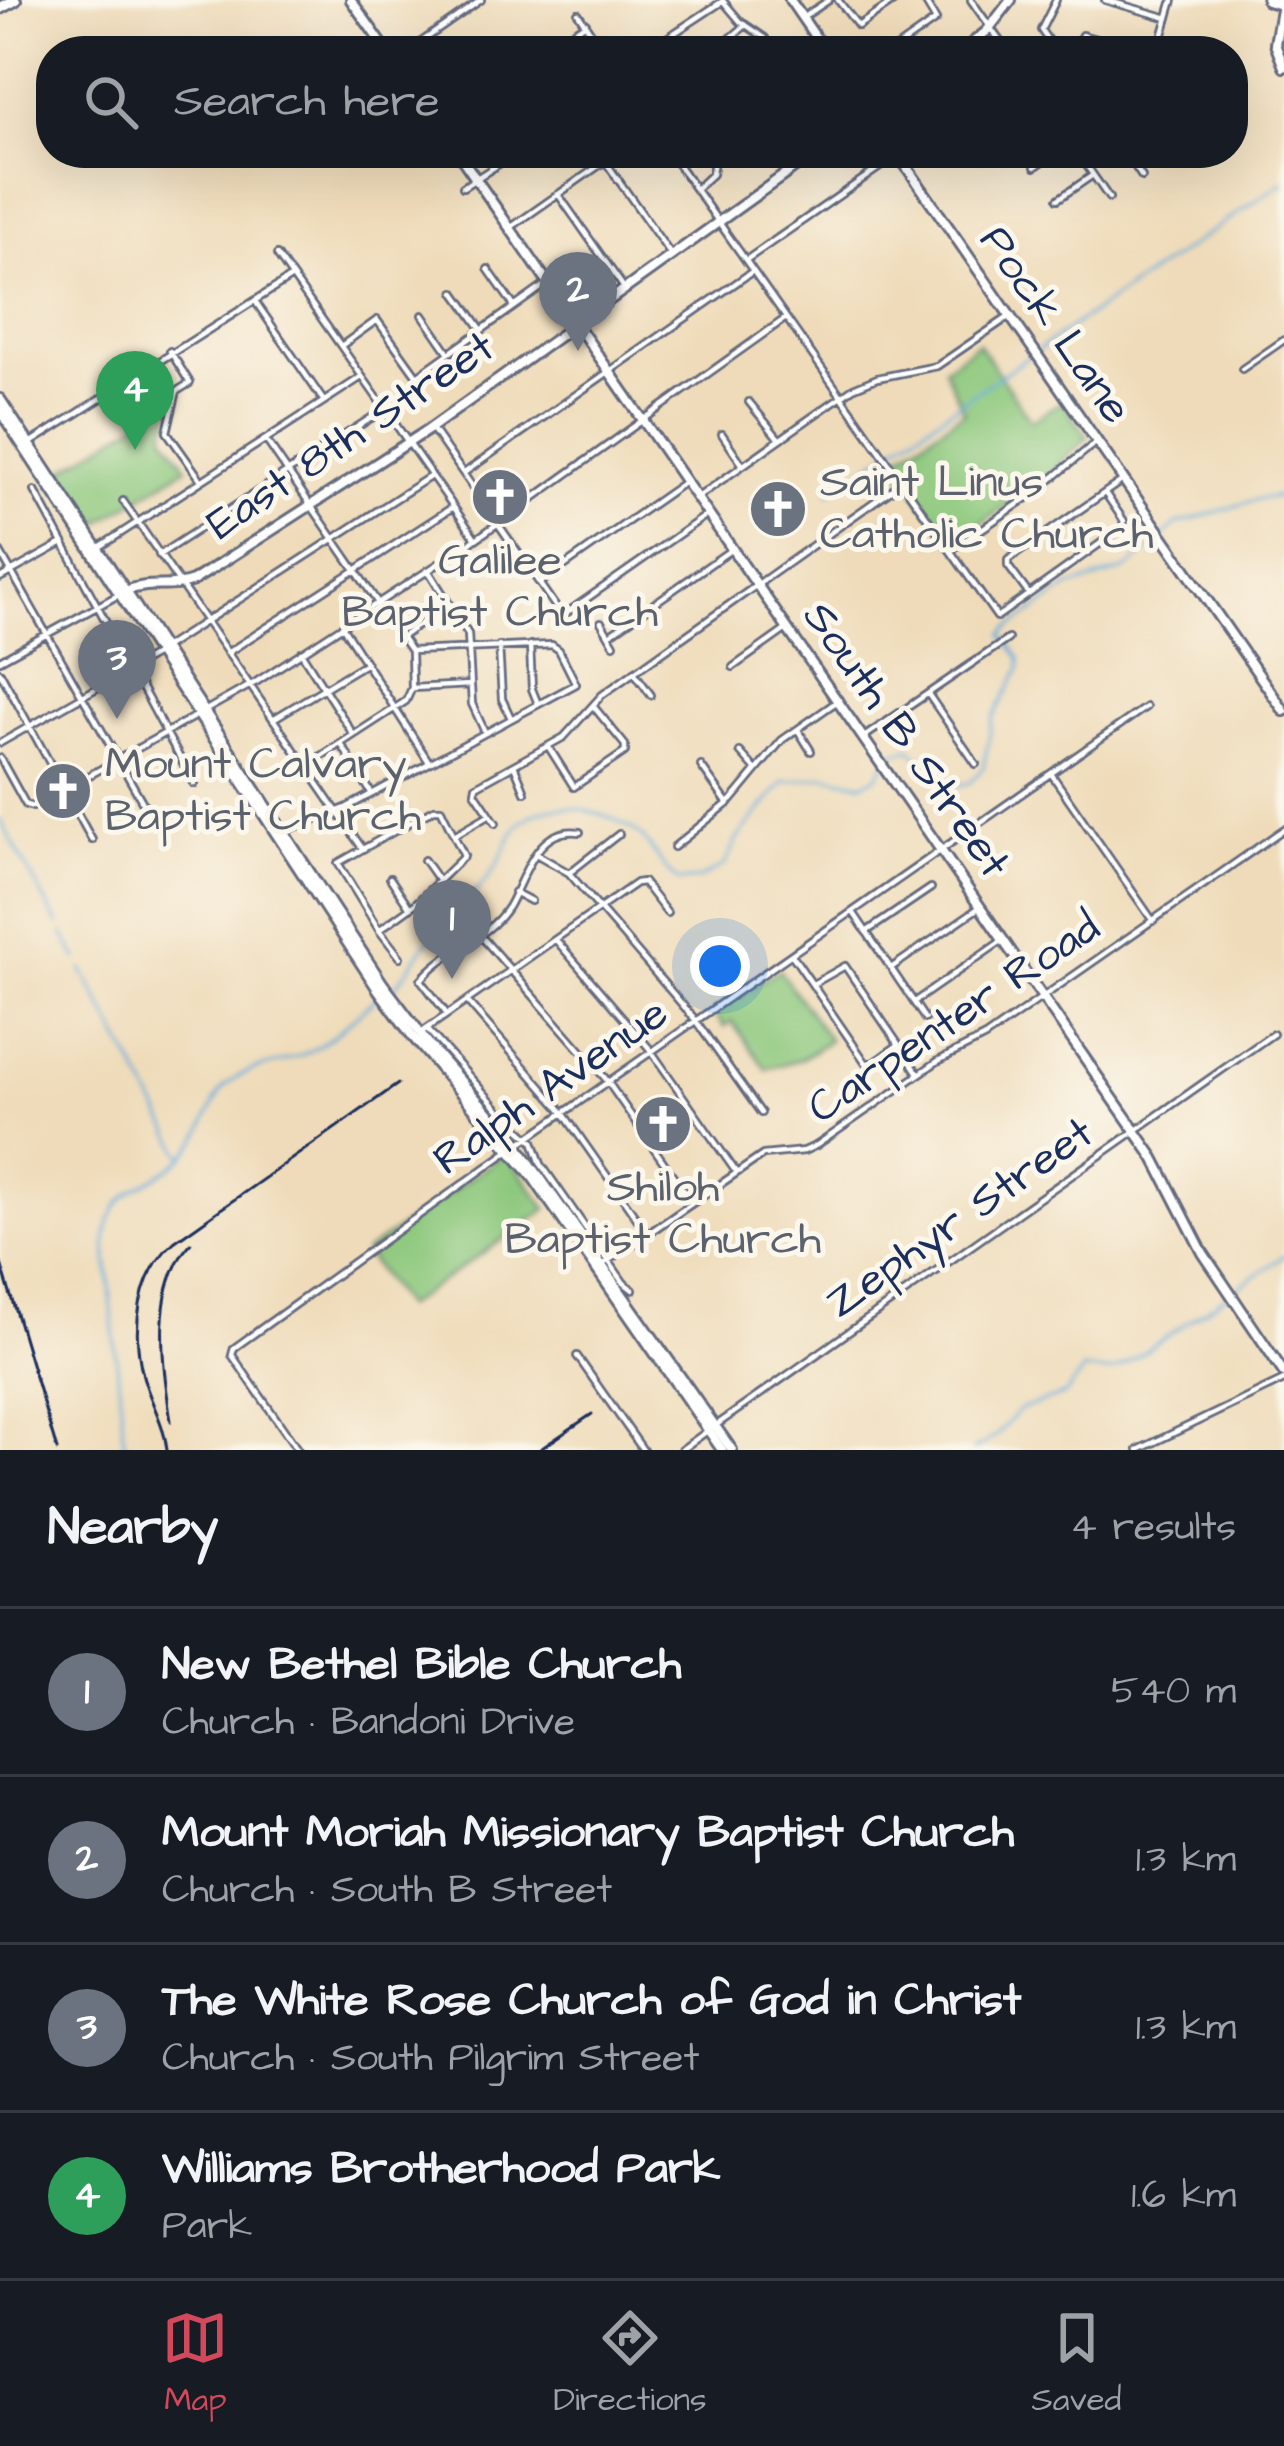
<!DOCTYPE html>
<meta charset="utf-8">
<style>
body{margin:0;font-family:"Architects Daughter",sans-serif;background:#242831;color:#f1f3f6}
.you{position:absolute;left:720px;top:966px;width:42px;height:42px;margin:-30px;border:9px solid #fff;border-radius:50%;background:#1a73e8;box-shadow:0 0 0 18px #1a73e833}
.badge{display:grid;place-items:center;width:78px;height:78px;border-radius:50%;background:#d1495b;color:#fff;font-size:39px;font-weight:700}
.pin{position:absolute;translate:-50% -99px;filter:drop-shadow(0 3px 6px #0008)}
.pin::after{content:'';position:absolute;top:63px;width:42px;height:36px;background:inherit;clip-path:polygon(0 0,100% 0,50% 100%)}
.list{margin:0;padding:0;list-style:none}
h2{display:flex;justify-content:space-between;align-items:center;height:156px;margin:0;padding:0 48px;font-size:51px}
h2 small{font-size:39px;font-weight:400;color:#9ea1a6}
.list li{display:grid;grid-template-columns:78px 1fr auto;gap:36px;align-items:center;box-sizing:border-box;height:168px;padding:0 48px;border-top:3px solid #363941}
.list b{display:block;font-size:45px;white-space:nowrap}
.list p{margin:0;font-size:39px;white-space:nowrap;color:#9ea1a6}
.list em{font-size:39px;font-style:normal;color:#9ea1a6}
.icon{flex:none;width:66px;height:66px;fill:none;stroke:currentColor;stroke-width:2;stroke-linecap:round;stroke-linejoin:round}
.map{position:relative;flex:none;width:1284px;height:1450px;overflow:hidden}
.search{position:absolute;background:#171b24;box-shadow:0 12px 48px #0002;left:36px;right:36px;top:36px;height:132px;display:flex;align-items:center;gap:30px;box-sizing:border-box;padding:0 42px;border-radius:48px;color:#9ea1a6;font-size:45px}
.sheet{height:828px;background:#171b24}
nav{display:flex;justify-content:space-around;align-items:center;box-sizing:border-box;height:168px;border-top:3px solid #363941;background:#171b24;font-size:33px;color:#9ea1a6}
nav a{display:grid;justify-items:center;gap:6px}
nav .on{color:#d1495b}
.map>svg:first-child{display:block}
.green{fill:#8cc77b;stroke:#547b6c;stroke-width:3}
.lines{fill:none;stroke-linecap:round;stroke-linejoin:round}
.stream{stroke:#61acd9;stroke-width:3}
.minor-casing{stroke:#656b7e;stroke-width:10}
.tertiary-casing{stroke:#656b7e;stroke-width:14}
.secondary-casing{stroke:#656b7e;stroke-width:14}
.primary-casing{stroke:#656b7e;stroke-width:16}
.minor{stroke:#fff;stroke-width:4.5}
.tertiary{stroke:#fff;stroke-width:8}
.secondary{stroke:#fff;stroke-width:8}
.primary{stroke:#fff;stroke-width:10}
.rail{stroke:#1b2f5e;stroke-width:3}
.labels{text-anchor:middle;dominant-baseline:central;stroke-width:10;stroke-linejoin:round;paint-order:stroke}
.street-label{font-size:45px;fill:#1b2f5e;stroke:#fbf7ec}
.worship-label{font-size:45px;fill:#5b616d;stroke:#fbf7ec;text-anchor:start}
</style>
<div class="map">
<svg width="1284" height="1450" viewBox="0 0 1284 1450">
<rect width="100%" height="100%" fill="#fbf7ec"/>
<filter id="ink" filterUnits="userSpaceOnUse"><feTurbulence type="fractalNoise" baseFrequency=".00833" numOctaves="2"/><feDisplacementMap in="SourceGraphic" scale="24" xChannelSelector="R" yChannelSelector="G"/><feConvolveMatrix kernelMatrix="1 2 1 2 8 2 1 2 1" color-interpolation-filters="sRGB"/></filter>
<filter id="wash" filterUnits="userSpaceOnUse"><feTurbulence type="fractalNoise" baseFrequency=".004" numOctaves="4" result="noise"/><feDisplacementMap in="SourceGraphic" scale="48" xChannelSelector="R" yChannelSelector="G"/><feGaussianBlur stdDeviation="2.7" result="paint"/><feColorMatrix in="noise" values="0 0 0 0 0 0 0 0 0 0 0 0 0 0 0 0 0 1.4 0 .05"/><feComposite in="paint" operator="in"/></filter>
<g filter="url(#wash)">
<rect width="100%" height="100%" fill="#efdbb9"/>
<path class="green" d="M978,343L1031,421L1062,402L1088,437L1042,481L953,543L892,461L964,412L944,368Z
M175,398L164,434L187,467L92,528L58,474Z
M779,970L829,1040L801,1059L766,1069L732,1022L724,1027L713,1012Z
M506,1153L547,1209L404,1307L365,1252Z"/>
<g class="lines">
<path class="stream" d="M1038,350L1284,182
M885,454L1031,355
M829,494L881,457
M0,820L58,924
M63,933L77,959
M82,969L183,1156
M393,988C411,970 420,948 438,929C456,909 480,891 495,868C504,855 507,839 517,827C547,794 597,809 629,827C652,840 658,867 679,881L699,879L724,866L737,839L784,782L827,776L862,784L876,777L891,754L910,748C929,765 935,792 969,783L983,768L993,718L1020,669V658L1003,635L1009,628L1068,588L1127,569L1177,524L1255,500L1284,495
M125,1450L106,1245C108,1180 158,1191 192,1147C208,1128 210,1099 229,1083C252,1064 280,1066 306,1053C334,1040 355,1014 379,996
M973,1450L995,1437L1019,1410L1066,1394L1084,1370L1110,1372L1123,1366L1284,1256"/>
</g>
</g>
<g filter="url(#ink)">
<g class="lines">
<defs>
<path id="minor" d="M838,0L858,26L896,0
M971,0L1007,51
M1105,0L1168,18
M578,13L603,51
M802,18L829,0
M408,51L481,0
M545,51L586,23
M647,51L723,1L740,21L765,38L773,51
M715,51L746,25
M892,51L936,20L924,0
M1055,51L1041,30L1056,0
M1072,51L1082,35L1139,51
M1158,51L1173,0
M670,153L997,617L1122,528L1124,521L1105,493
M699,153L703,158L739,153
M793,153L799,164
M1078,153L1109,198
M1126,153L1142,177
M605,161L671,255
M1035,167L1055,153
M463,187L516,153
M697,188L712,174L715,153
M558,194L624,288
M1058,199L1093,175
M510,228L617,153
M277,255L476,539
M746,260L899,154
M488,269L514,306
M455,292L482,330
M255,301L323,400
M423,315L449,353
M341,346L377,320L417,376L548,283
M170,351L190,383L177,391L167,432L201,480
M1242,369L1284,340
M107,392L123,414
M749,402L779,439
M431,427L562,616L708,514
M722,434L742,464
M266,440L411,651
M29,444L292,277
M464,473L753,271
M35,491L194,784
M698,497L853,388L877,378L937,366L1010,316
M123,501L362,848
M98,548L360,378
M951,550L1036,492L1095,443
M0,552L147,810
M159,555L385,409
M428,570L468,634L472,704L484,730
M0,578L61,544
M540,583L683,483
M1028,593L1008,566V560L1123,480
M601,622L614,644
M342,626L429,762
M609,635L732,549
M401,637L450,604
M530,645L532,689L538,704
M499,646L502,699L510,716
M164,648L431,476
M301,652L353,734
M227,653L453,507
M0,660L120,594
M733,667L788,628
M0,672L92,840
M634,672L651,695
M412,688L471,685
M928,694L976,764
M273,719L366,663
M798,730L811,751
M864,737L1008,639
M0,743L157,654
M341,744L372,794
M548,746L574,787L625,752V745L594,707
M740,752L755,769
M0,758L26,805L33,807L256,682L469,544L786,318
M514,765L525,792
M306,766L406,701L412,688L411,651
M701,766L728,804
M1052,775L1153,921
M496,823L475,792L476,786L564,737L602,695L902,482
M284,831L346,808L576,684L559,650L552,645L411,651
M456,834L487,816
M674,847L732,800L782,740L839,700
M536,854L569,873L693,1017L761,1113
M424,860L438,880
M569,873L619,834
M390,878L410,908
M514,892L531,901
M853,912L925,1019
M379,930L415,904L464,856L441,809H434L338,863L379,930L400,957
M866,932L931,888
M480,935L605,1078L692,1203
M556,940L649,1048L736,1172
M792,955L866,1063H873L898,1045
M891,968L980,907
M813,984L845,966L918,1073
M467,1001L559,1107L647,1233
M914,1002L1003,940
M446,1013L421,980C445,950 487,940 508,907C525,878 536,825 580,832
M427,1029L502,1113L533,1141L541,1164L624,1283L633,1290
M425,1030L636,883L643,882L667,913
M519,1144L1146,707
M602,1265L763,1155L804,1151L817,1145L938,1061L985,1037L1284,829
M577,1356L643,1450
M715,1426L1273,1034
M298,1450L232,1355L234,1348L510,1150
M681,1450L706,1432
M1138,1450L1284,1380"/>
<path id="tertiary" d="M351,0L387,51
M790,0L825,51
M1282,4L1275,44L1284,67
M962,51L987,31L1011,0
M458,153L1154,1158L1203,1253L1284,1373
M897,153L1284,711
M125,591C148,581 171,590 193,581L428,430L815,153"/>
<path id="secondary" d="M0,399L383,984L434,1051L517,1145L732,1450
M0,411L377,988L413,1037L532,1176L722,1450"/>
<path id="primary" d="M1268,0L1284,5
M0,8L15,0"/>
</defs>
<use href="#minor" class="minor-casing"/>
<use href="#tertiary" class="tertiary-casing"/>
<use href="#secondary" class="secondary-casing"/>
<use href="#primary" class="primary-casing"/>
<use href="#minor" class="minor"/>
<use href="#tertiary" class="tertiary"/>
<use href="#secondary" class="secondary"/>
<use href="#primary" class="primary"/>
<path class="rail" d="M0,1260L57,1450
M171,1421C163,1366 150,1287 191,1243
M167,1450C164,1422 150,1402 143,1376C131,1329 137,1275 174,1242L398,1084
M539,1450L592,1414"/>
</g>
</g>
<defs>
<symbol id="church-disc" viewBox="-11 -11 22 22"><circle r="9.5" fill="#6b7280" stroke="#fbf7ec"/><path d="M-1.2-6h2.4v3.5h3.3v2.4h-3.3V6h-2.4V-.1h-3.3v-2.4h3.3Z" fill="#fff"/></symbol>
</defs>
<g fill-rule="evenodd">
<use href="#church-disc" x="467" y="464" width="66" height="66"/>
<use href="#church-disc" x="745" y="476" width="66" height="66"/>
<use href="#church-disc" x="30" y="758" width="66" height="66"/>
<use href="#church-disc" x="630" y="1091" width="66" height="66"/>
</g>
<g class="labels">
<g class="street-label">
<text transform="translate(1055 325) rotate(55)">Pock Lane</text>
<text transform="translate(351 436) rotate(-34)">East 8th Street</text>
<text transform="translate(906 740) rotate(55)">South B Street</text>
<text transform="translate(954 1018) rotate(-34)">Carpenter Road</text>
<text transform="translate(551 1087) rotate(-35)">Ralph Avenue</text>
<text transform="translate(960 1218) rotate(-35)">Zephyr Street</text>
</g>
<g class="worship-label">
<text x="820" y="483">Saint Linus<tspan x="820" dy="52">Catholic Church</tspan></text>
<text x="500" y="561" text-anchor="middle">Galilee<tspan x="500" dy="52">Baptist Church</tspan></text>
<text x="105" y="765">Mount Calvary<tspan x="105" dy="52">Baptist Church</tspan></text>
<text x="663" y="1188" text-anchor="middle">Shiloh<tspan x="663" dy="52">Baptist Church</tspan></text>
</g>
</g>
</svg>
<div class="you"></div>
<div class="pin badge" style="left:452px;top:979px;background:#6b7280">1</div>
<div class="pin badge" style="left:578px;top:351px;background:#6b7280">2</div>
<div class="pin badge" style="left:117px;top:719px;background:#6b7280">3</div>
<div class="pin badge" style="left:135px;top:450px;background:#2e9e5b">4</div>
<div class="search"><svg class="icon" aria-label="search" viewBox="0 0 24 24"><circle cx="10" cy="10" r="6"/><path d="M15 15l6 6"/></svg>Search here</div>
</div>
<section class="sheet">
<h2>Nearby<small>4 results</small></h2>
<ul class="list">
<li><span class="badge" style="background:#6b7280">1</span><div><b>New Bethel Bible Church</b><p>Church · Bandoni Drive</p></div><em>540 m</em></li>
<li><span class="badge" style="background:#6b7280">2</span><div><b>Mount Moriah Missionary Baptist Church</b><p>Church · South B Street</p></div><em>1.3 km</em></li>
<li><span class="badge" style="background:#6b7280">3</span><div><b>The White Rose Church of God in Christ</b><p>Church · South Pilgrim Street</p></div><em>1.3 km</em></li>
<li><span class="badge" style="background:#2e9e5b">4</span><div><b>Williams Brotherhood Park</b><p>Park</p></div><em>1.6 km</em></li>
</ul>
</section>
<nav>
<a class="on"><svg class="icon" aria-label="map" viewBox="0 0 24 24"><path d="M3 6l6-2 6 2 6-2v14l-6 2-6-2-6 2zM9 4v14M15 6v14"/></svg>Map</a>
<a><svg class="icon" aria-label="directions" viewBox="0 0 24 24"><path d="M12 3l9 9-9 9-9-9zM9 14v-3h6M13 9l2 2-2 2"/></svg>Directions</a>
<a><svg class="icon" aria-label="saved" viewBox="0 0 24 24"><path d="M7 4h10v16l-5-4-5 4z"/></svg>Saved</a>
</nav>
